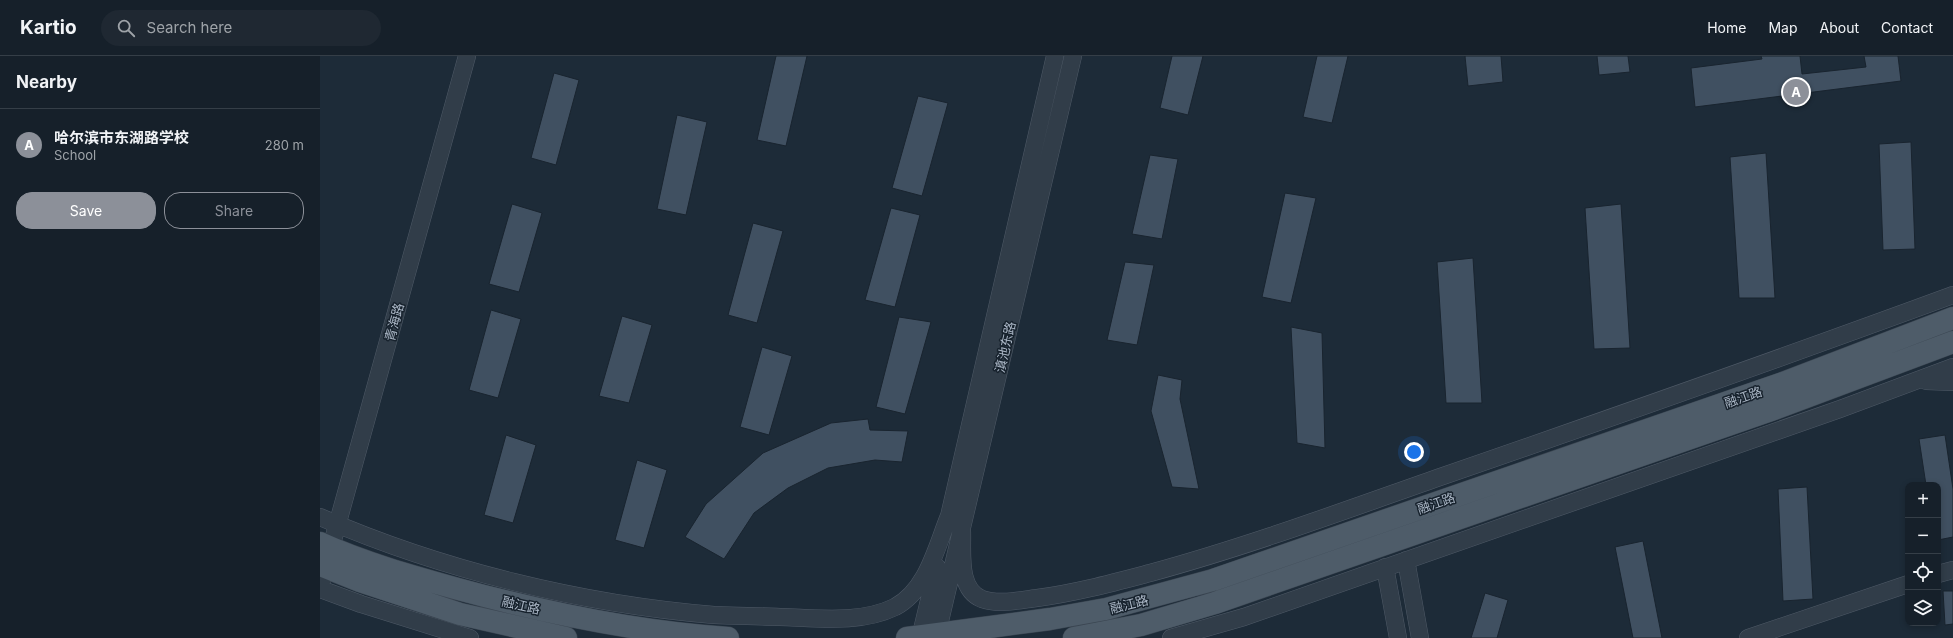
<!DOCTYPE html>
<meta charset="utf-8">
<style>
body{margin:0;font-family:Inter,"Noto Sans SC",sans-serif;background:#1f2832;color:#f1f3f6}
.controls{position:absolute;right:12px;bottom:12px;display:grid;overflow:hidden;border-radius:8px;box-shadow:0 2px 6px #0003}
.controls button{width:36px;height:36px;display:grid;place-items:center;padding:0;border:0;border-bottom:1px solid #353e47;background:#16202a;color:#f1f3f6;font:20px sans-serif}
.you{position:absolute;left:1094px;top:396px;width:14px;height:14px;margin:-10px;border:3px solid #fff;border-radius:50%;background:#1a73e8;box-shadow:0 0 0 6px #1a73e833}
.badge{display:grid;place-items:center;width:26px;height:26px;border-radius:50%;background:#8c9099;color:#fff;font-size:13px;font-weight:700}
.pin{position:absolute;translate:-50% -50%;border:2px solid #fff;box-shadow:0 1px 4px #0006}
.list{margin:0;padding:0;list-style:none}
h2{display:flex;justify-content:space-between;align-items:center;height:52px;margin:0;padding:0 16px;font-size:17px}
h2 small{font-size:13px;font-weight:400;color:#9ea3a8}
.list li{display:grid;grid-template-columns:26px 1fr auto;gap:12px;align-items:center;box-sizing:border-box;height:72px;padding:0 16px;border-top:1px solid #353e47}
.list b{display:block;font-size:15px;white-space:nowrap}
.list p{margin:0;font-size:13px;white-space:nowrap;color:#9ea3a8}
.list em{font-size:13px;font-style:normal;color:#9ea3a8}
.actions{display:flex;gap:8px;padding:12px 16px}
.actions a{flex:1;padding:9px 0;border:1px solid #8c9099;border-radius:16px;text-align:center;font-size:14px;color:#8c9099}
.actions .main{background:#8c9099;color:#fff}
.icon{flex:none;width:22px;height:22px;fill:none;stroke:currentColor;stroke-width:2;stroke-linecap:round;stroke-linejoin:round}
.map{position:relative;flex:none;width:1633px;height:582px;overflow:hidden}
header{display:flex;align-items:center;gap:24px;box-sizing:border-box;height:56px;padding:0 20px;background:#16202a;border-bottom:1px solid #353e47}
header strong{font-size:19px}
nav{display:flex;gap:22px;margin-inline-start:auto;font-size:14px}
.search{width:280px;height:36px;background:#1f2832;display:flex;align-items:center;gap:10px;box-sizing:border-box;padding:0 14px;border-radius:22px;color:#9ea3a8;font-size:15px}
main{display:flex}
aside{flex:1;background:#16202a}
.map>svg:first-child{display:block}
.building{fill:#405061;stroke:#19242f}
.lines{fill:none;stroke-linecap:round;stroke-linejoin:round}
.minor-casing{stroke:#4f5a67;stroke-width:18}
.major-casing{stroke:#3b4652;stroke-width:23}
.minor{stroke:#313d49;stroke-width:17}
.major{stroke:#4e5c69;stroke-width:22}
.labels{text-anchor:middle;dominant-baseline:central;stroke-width:3;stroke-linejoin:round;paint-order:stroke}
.street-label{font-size:13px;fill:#abb7c6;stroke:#17222d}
</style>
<header>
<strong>Kartio</strong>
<div class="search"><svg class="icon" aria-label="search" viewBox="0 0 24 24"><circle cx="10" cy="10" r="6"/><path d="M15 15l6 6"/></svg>Search here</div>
<nav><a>Home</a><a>Map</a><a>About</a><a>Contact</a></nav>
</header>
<main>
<aside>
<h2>Nearby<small></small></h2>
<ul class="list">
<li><span class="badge">A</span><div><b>哈尔滨市东湖路学校</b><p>School</p></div><em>280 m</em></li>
</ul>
<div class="actions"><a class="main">Save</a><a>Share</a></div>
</aside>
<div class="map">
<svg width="1633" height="582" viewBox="0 0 1633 582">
<rect width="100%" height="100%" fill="#1d2b38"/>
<path class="building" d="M456,0H487L466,90L437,84Z
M852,0H883L868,59L840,52Z
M997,0H1028L1012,67L983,61Z
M1145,0H1181L1183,26L1148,30Z
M1277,0H1308L1310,16L1279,19Z
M1441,0H1480L1482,18L1546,11L1544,0H1578L1581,25L1375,51L1371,12L1442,3Z
M234,17L259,24L236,109L211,102Z
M598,40L628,47L602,140L572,132Z
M357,59L387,66L366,159L337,153Z
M1591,86L1595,193L1563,194L1559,88Z
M1446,97L1455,242H1419L1410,101Z
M830,99L858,103L842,183L812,178Z
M965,137L996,142L971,247L942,241Z
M192,148L222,157L199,236L169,228Z
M1301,148L1310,292L1274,293L1265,152Z
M571,152L600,159L575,251L545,244Z
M433,167L463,175L437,267L408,259Z
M1153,202L1162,347H1126L1117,206Z
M805,206L834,209L817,289L787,284Z
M171,254L201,263L178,342L149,334Z
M302,260L332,269L309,347L279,340Z
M579,261L611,266L585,358L556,351Z
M971,271L1002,277L1005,392L977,387Z
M442,291L472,300L449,379L420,371Z
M838,319L862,324L860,343L879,433L852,431L831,355Z
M548,363L550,374L588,375L582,406L555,404L508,412L468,432L434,457L404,503L365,481L386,448L443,397L511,367Z
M186,379L216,389L193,467L164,459Z
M1625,379L1633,433V481L1618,484V429H1606L1599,383Z
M317,404L347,414L324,492L295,484Z
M1487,431L1493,543L1463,545L1458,433Z
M1323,485L1342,582H1313L1295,491Z
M1623,535H1633V568L1625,569Z
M1165,537L1188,544L1177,582H1151Z"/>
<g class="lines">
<defs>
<path id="minor" d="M1606,325L1633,326
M0,461C122,514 261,548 394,559C416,560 438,560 460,561C497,562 540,568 575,551C607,534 616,492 629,460
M627,469L735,0
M642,474C643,496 637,533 662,543C679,549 700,544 717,542C755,537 792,527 830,517C929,490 1026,454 1123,420C1294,361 1464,301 1633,239
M1086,504L1100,582
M1065,511L1078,582
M1618,518L1633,514
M0,531L147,0
M0,533L41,548L150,582
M600,582L617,511
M616,582L753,0
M851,582L924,561L1520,353L1633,311
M1428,582L1588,528"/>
<path id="major" d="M0,487C44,507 91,520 138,533C226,557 316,576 408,582
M0,509L40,525L140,558L246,582
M587,582L730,563L786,553L893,524L1463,327L1633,262
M754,582L821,569L895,547L1454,353L1633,286"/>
</defs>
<use href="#minor" class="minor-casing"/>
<use href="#major" class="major-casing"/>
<use href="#minor" class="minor"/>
<use href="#major" class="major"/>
</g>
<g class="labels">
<g class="street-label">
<text transform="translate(74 266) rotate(-75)">青海路</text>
<text transform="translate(685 291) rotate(-77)">滇池东路</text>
<text transform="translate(1423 341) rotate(-19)">融江路</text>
<text transform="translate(1116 447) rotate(-19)">融江路</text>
<text transform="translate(809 548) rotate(-14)">融江路</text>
<text transform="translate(201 549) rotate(13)">融江路</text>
</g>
</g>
</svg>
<div class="controls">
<button>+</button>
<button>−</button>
<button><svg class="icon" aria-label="locate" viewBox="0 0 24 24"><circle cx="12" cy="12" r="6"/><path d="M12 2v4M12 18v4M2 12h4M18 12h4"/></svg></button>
<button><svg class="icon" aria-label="layers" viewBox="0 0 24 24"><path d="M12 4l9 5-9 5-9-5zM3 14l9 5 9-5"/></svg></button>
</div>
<div class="you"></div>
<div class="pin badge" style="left:1476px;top:36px">A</div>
</div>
</main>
